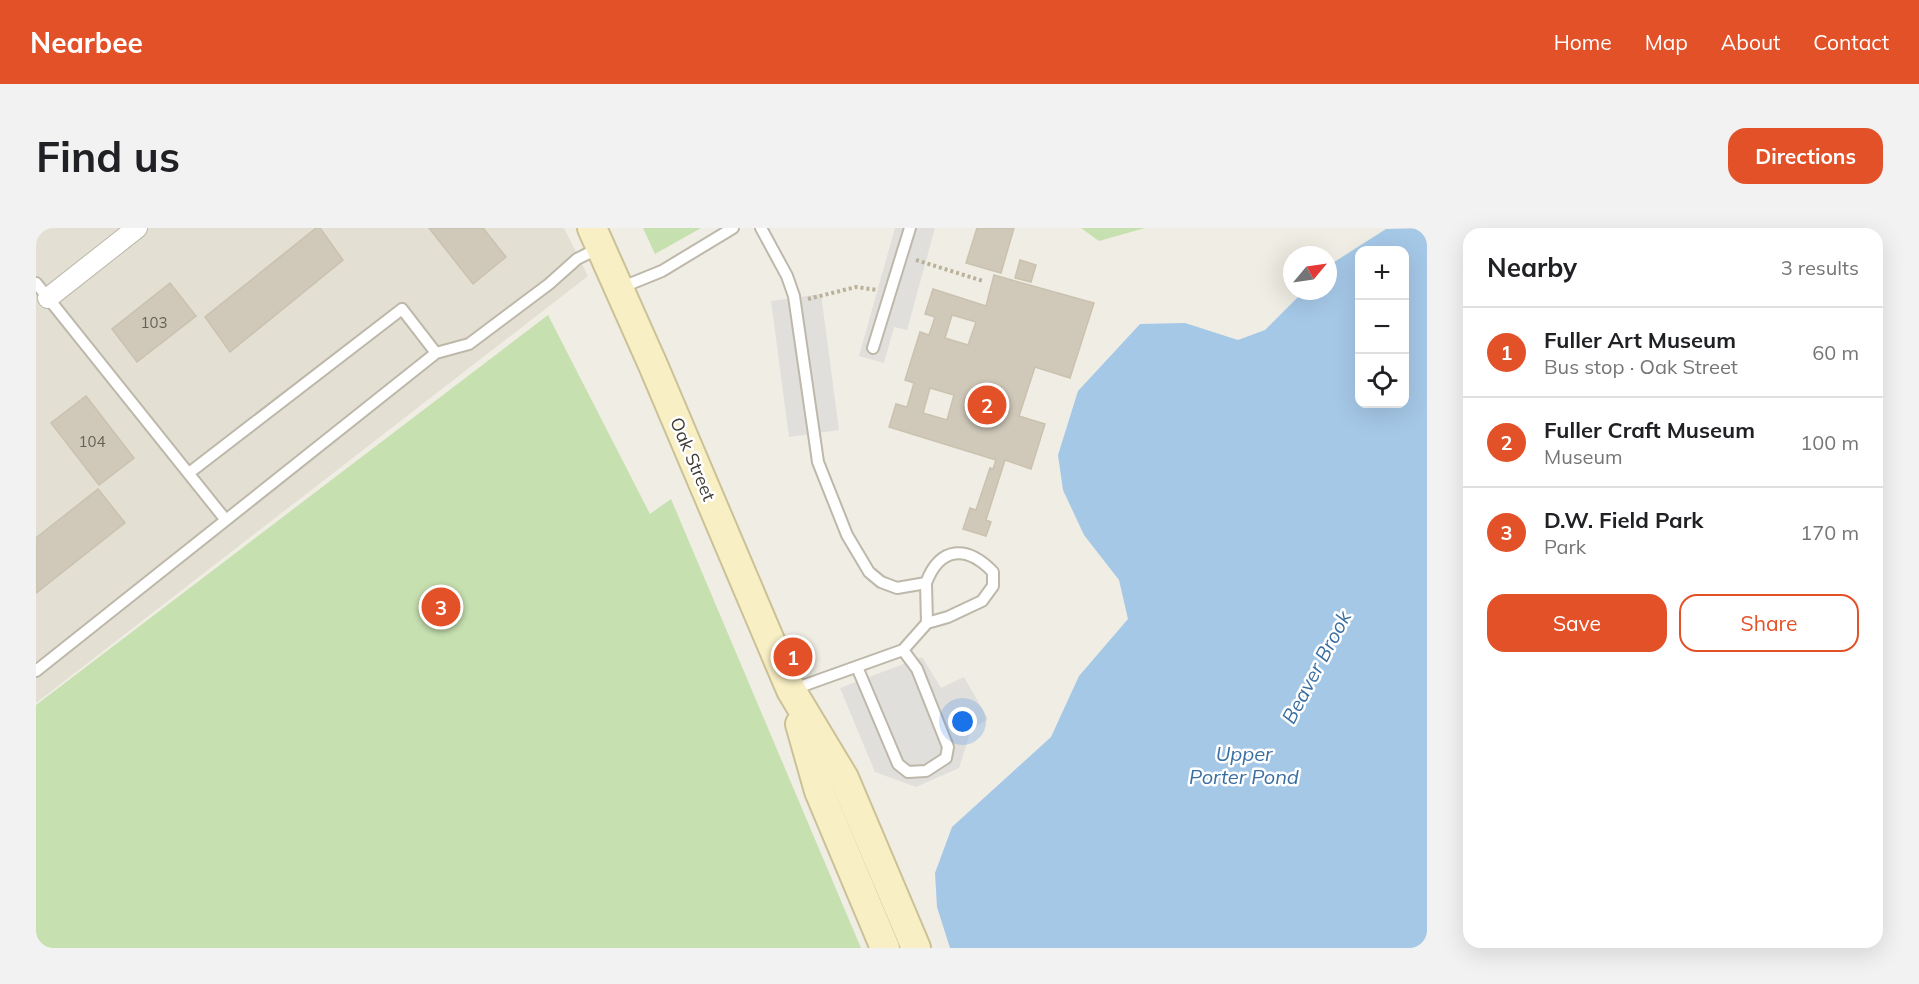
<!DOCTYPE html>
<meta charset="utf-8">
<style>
body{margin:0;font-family:Mulish,sans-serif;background:#f2f2f2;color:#202124}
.controls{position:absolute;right:18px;top:18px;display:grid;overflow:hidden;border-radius:12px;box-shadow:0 6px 24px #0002}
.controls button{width:54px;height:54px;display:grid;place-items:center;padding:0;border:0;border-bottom:2px solid #e0e0e0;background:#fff;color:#202124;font:30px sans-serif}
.compass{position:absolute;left:1247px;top:18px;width:54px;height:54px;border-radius:50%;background:#fff;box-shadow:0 6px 24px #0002;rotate:61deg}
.you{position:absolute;left:927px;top:494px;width:21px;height:21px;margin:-15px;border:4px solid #fff;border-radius:50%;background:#1a73e8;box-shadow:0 0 0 9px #1a73e833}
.badge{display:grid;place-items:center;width:39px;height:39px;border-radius:50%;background:#e35128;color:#fff;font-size:20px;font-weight:700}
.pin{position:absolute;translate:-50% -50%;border:3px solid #fff;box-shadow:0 2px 6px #0006}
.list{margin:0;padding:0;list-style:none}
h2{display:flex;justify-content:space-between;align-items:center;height:78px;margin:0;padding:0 24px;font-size:26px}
h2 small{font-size:20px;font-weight:400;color:#757577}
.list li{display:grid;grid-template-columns:39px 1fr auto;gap:18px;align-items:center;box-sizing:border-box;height:90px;padding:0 24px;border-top:2px solid #e0e0e0}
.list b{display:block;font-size:22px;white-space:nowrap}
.list p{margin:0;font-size:20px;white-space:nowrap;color:#757577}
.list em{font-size:20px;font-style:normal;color:#757577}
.actions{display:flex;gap:12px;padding:18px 24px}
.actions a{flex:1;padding:14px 0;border:2px solid #e35128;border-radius:18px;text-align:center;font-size:21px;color:#e35128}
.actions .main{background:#e35128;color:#fff}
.icon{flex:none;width:33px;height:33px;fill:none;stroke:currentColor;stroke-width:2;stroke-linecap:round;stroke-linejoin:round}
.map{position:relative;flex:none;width:1391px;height:720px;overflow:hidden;border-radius:18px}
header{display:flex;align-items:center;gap:36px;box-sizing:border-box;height:84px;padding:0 30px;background:#e35128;color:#fff}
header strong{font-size:28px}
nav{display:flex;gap:33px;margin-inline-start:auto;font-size:21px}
.intro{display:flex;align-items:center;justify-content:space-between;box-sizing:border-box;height:144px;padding:0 36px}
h1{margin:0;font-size:42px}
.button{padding:15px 27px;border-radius:18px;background:#e35128;color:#fff;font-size:21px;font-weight:700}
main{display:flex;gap:36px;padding:0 36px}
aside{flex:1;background:#fff;border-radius:18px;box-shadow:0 6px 24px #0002}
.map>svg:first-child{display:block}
.residential{fill:#e3dfd2}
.green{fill:#c7e0b0}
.parking{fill:#e1dfdc}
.water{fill:#a5c8e7;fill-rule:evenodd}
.building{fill:#d0c9ba;stroke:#cac1af;stroke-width:1.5;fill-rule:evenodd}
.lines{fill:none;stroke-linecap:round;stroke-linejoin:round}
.lane-casing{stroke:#bdb8aa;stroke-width:14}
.street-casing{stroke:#bdb8aa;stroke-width:22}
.secondary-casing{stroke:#cbc197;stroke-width:32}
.path{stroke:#bab19a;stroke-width:4;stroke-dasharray:3 3;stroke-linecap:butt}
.lane{stroke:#fff;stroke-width:10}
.street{stroke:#fff;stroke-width:20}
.secondary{stroke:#f8efc5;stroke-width:28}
.labels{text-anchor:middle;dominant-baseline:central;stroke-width:5;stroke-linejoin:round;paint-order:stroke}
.number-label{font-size:15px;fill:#656056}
.street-label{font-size:18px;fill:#413d34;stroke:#fff}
.water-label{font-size:20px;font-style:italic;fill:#3a6ea0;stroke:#fff}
</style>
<header>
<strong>Nearbee</strong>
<nav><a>Home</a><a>Map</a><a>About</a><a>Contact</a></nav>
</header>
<div class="intro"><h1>Find us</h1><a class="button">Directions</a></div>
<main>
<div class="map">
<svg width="1391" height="720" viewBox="0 0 1391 720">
<rect width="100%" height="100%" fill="#f0ede4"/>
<path class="residential" d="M0,0H528L552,48L0,475Z"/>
<path class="green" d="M607,0H665L619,26Z
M1045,0H1109L1063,13Z
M512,87L614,286L635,271L825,720H0V477Z"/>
<path class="parking" d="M859,0H899L871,102L858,99L848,135L823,128Z
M785,66L803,202L753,209L735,73Z
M886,429L905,460L928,449L952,491L935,502L923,540L880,559L839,544L804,460Z"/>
<path class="water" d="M1391,0V720H914L901,679L899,645L916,599L1015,509L1043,448L1092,391L1083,352L1048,307L1027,262L1022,227L1042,163L1104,96L1149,95L1202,112L1229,102L1268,63H1292V38L1350,1ZM1324,22H1368V176H1324Z"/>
<path class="building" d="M280,0H284L307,32L194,124L169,89Z
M393,0H447L470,29L437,56Z
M941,0H978L965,45L930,35Z
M984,32L1000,37L995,54L979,50Z
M958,47L1058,75L1034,150L999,139L983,188L1009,196L995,241L969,232L950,292L955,294L950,308L927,301L934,280L940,282L954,240L957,241L960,232L853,199L860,176L871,179L878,155L869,152L884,104L893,107L899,89L889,86L897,61L950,78ZM916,87L940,94L932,117L909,110ZM894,160L918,167L911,192L887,185Z
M134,55L160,88L101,134L76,101Z
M50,168L98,230L63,257L15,195Z
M62,261L89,295L0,365V310Z"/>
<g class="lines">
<defs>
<path id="lane" d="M725,0L751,48L758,68L782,234L811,307L833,344L845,354L861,360L890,355C904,318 931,317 957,344V358L946,373L912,389L891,395L867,422L758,461
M0,55L189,291
M584,60L626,43L697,0
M837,120L874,0
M153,245L366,81L400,125
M890,355L891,395
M821,439L862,536L872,544L890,543L910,530L912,519L881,441L867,422
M0,443L400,125L433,116L513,56L541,31L565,19"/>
<path id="street" d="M12,70L101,0"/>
<path id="secondary" d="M556,0L617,137L755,462L808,550L880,720
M764,496L783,563L849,720"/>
</defs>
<use href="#lane" class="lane-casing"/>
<use href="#street" class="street-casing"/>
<use href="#secondary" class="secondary-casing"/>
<path class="path" d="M880,32L947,53
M772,71L820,59L841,62"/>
<use href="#lane" class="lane"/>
<use href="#street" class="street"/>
<use href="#secondary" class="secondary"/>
</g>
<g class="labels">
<g class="number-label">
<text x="118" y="94">103</text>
<text x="56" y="213">104</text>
</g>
<g class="street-label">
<text transform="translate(657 231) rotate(67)">Oak Street</text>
</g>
<g class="water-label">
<text transform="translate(1280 439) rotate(-62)">Beaver Brook</text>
<text x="1208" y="525">Upper<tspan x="1208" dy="23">Porter Pond</tspan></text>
</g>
</g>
</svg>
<div class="controls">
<button>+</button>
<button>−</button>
<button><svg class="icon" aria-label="locate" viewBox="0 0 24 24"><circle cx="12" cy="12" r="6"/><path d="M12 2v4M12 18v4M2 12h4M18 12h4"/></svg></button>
</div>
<svg class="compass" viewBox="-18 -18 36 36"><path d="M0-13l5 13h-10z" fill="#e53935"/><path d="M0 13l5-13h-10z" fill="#757577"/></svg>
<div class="you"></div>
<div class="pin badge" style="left:757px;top:429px">1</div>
<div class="pin badge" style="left:951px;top:177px">2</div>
<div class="pin badge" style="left:405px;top:379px">3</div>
</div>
<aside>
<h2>Nearby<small>3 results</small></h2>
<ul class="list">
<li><span class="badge">1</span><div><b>Fuller Art Museum</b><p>Bus stop · Oak Street</p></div><em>60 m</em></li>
<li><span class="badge">2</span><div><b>Fuller Craft Museum</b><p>Museum</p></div><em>100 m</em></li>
<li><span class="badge">3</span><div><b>D.W. Field Park</b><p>Park</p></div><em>170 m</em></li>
</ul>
<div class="actions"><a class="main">Save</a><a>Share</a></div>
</aside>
</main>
